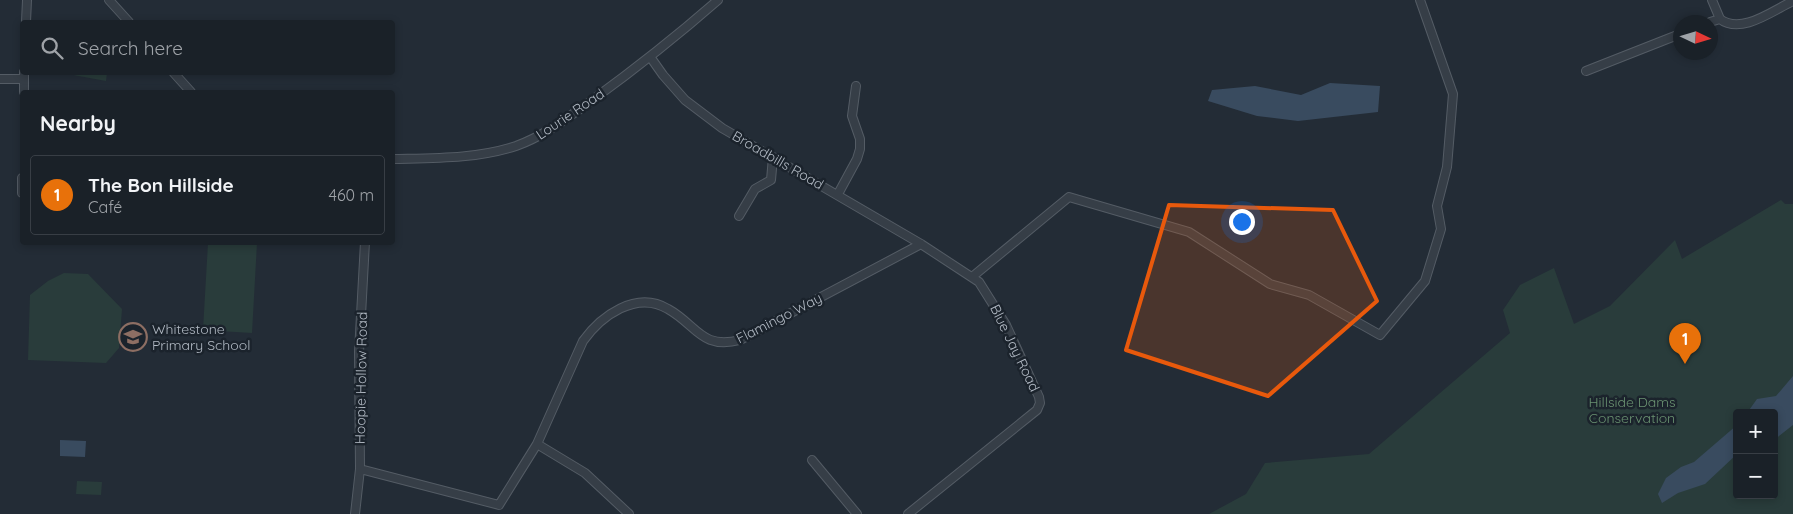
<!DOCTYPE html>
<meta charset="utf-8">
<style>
body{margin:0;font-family:Quicksand,sans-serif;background:#232930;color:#f1f3f6}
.controls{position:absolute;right:15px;bottom:15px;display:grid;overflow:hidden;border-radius:5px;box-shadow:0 2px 8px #0003}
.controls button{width:45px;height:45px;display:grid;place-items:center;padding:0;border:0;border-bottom:1px solid #383e45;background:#1a2128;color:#f1f3f6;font:25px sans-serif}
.compass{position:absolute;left:1673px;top:15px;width:45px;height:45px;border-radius:50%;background:#1a2128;box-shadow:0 2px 8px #0003;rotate:94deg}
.you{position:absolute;left:1241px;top:221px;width:18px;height:18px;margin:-12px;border:4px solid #fff;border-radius:50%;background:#1a73e8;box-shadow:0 0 0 8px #1a73e833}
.badge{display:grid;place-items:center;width:32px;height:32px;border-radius:50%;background:#8bb6ee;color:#fff;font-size:16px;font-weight:700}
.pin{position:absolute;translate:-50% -41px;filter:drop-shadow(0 1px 2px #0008)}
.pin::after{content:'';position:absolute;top:26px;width:18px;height:15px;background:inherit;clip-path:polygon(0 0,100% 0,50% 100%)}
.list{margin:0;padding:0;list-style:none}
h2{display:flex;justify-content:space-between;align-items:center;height:65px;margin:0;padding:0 20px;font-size:21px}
h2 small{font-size:16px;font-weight:400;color:#9fa3a8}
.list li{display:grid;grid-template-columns:32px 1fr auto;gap:15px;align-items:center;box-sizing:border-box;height:80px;margin:0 10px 10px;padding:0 10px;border:1px solid #383e45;border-radius:5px}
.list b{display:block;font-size:19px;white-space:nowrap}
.list p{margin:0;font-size:16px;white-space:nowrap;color:#9fa3a8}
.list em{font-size:16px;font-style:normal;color:#9fa3a8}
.icon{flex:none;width:28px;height:28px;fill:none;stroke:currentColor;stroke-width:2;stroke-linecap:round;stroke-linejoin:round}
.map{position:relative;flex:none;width:1793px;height:514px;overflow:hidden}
.search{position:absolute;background:#1a2128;box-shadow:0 2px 8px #0003;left:20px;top:20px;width:375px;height:55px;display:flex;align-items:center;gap:12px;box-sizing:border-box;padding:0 18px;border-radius:5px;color:#9fa3a8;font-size:19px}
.panel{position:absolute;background:#1a2128;box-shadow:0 2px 8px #0003;left:20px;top:90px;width:375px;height:155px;border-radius:5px}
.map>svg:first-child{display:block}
.green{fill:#293c3b;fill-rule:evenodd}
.water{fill:#394b5f}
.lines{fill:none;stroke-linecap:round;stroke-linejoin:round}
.street-casing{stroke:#545c65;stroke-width:10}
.street{stroke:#363e47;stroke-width:8}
.marked{fill:#e8590c;fill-opacity:0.2;stroke:#e8590c;stroke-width:4;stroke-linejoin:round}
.labels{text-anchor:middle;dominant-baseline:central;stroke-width:5;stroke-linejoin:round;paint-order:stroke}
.street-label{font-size:14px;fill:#b1b9c3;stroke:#1b232c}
.poi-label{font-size:14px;fill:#b1b9c3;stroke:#1b232c;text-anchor:start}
.park-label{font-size:14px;fill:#6a9271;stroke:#1b232c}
</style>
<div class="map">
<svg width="1793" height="514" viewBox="0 0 1793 514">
<rect width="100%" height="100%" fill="#232c36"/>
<path class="green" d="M57,72H107V73L106,81Z
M1781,200L1785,204H1793V514H1209L1246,494L1265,463L1369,454L1510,333L1503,310L1520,285L1554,268L1574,324L1610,306L1675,240L1682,259ZM1737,413H1774V495H1737Z
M208,243H257L252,333L203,330Z
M64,273L88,274L122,309L119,348L106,363L28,360L30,295L48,281Z
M77,481L102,482L101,495L76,494Z"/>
<path class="water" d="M1330,83L1380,86L1378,112L1298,121L1257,116L1208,101L1212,90L1255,86L1301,95Z
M1793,376V425L1774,440V413H1747L1757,399L1776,396Z
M1737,425V454L1705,484L1678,493L1662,503L1658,494L1666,478L1681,467L1694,462Z
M60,440L86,441L85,457L60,456Z"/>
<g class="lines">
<defs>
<path id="street" d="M109,0L129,22
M1712,0L1720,19
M1720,19C1741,35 1772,11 1793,1
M26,22L27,0
M1710,22L1720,19
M651,58L663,75L685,100L722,128L921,244L979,282L1006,325L1039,397L1040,403L1037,410L908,514
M1586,71L1680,34
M173,72L191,92
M0,79H24
M24,92V72
M392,159C434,158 476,159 516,146C544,136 567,118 591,101C635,69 677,36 718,0
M22,193V178
M838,194L857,159L860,149V139L852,116L856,86
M739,216L755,189L771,180L773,157
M972,277L1069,197L1189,232L1270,284L1309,295L1380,335L1425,281L1441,229L1437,206L1447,167L1453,94L1420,0
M537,444L583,341C601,316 636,290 668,309C697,325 701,350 740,340L921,244
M812,460L857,514
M360,469L499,505
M499,505L537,444L585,473L629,514
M355,514L360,469L359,352L365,242"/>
</defs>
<use href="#street" class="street-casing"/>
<use href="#street" class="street"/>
</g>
<path class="marked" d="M1169,205L1333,210L1377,301L1268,396L1126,350Z"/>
<defs>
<symbol id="school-ring" viewBox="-11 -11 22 22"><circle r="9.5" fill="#1b232c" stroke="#8d6e63" stroke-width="1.5"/><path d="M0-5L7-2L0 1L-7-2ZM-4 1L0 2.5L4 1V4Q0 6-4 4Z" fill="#8d6e63"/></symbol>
</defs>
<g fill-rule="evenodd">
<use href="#school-ring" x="117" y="321" width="32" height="32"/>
</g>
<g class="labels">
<g class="street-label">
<text transform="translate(570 114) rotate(-34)">Lourie Road</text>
<text transform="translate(778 160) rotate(30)">Broadbills Road</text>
<text transform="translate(779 318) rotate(-27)">Flamingo Way</text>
<text transform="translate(1015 348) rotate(64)">Blue Jay Road</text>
<text transform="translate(361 378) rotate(-89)">Hoopie Hollow Road</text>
</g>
<g class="poi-label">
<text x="152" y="329">Whitestone<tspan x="152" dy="16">Primary School</tspan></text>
</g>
<g class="park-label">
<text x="1632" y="402">Hillside Dams<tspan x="1632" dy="16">Conservation</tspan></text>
</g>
</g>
</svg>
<div class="controls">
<button>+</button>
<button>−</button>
</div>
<svg class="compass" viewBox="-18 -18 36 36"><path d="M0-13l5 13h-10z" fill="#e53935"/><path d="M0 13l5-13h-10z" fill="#9fa3a8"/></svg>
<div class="you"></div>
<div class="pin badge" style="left:1685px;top:364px;background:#e8710a">1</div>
<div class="search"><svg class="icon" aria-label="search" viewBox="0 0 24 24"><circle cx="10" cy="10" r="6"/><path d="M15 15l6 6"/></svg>Search here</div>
<section class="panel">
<h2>Nearby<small></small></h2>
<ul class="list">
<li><span class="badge" style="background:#e8710a">1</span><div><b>The Bon Hillside</b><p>Café</p></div><em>460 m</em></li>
</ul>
</section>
</div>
